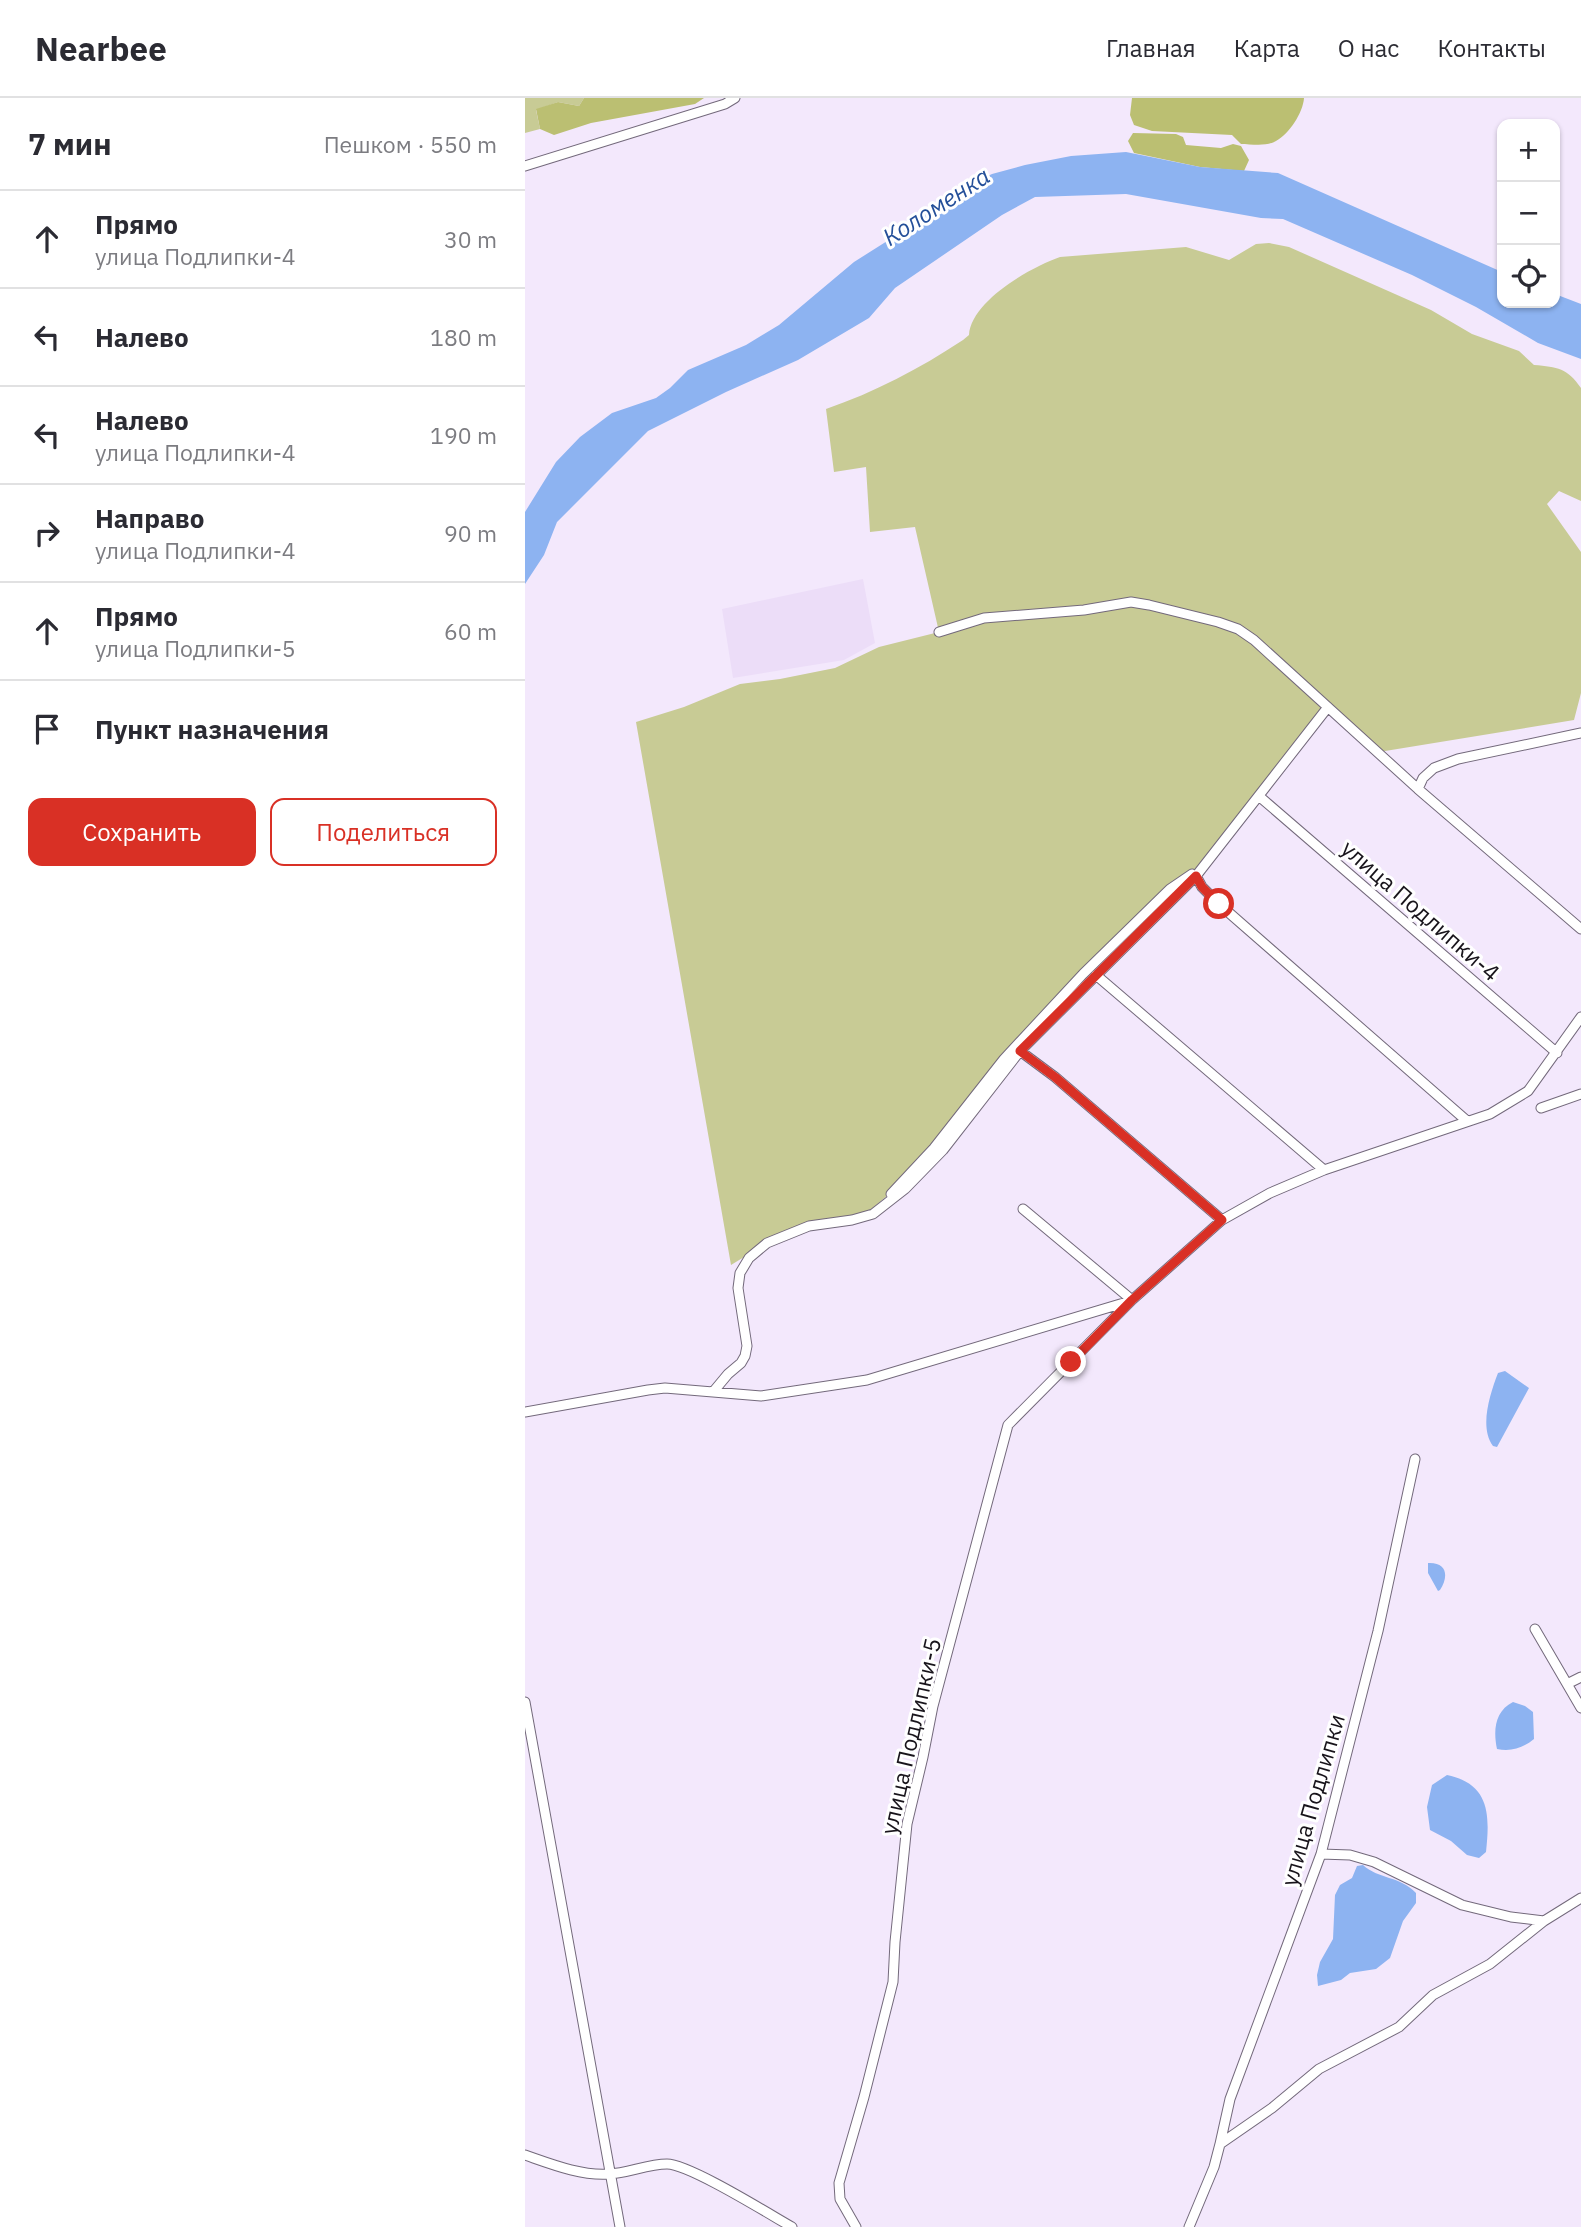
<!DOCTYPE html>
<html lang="ru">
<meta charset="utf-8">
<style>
body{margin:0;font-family:"IBM Plex Sans",sans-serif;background:#f2f2f3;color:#2b2b33}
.controls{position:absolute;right:21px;top:21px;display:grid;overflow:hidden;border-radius:14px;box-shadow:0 2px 5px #0004}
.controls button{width:63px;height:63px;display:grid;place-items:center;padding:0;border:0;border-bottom:2px solid #e1e1e2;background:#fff;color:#2b2b33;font:35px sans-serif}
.stop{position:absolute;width:21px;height:21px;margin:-16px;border:5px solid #d93025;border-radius:50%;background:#fff}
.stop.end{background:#d93025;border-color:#fff;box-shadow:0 2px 7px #0008}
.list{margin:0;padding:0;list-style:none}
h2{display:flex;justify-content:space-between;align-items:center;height:91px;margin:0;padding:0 28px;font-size:30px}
h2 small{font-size:23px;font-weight:400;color:#7c7c81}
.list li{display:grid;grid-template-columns:46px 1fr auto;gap:21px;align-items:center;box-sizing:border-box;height:98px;padding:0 28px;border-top:2px solid #e1e1e2}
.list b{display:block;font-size:26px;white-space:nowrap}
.list p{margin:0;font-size:23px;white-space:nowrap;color:#7c7c81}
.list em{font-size:23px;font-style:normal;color:#7c7c81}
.actions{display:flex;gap:14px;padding:21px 28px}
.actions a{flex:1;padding:16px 0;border:2px solid #d93025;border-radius:14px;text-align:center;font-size:24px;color:#d93025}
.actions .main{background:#d93025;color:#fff}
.icon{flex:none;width:38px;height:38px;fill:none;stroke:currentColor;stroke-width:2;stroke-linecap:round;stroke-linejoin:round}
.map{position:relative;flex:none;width:1056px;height:2129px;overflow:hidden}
header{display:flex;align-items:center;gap:42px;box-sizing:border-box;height:98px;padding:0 35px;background:#fff;border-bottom:2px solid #e1e1e2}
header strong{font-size:33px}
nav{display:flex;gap:38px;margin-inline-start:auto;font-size:24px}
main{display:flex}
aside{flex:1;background:#fff}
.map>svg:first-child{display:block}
.built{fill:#ecddf8}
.green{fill:#c8cb95}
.forest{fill:#bbbf72}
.water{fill:#8db3f1}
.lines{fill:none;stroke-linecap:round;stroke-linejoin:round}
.minor-casing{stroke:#73697b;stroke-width:11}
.minor{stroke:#fff;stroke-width:9}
.route{stroke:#d93025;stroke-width:9}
.labels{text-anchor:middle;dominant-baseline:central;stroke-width:6;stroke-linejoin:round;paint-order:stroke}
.street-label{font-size:23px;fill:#18141b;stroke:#fff}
.water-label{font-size:24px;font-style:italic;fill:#244f99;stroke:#fff}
</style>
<header>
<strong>Nearbee</strong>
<nav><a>Главная</a><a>Карта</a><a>О нас</a><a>Контакты</a></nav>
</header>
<main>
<aside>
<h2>7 мин<small>Пешком · 550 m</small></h2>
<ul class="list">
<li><svg class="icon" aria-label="ahead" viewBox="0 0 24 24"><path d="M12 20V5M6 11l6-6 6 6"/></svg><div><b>Прямо</b><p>улица Подлипки-4</p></div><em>30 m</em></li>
<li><svg class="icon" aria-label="left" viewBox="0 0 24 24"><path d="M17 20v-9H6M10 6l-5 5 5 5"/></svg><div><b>Налево</b></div><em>180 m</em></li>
<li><svg class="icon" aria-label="left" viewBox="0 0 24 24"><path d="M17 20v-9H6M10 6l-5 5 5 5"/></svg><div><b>Налево</b><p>улица Подлипки-4</p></div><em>190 m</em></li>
<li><svg class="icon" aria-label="right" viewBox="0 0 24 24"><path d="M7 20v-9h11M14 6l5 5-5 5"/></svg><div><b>Направо</b><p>улица Подлипки-4</p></div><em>90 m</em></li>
<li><svg class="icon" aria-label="ahead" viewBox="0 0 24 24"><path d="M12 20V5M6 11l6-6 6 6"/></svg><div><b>Прямо</b><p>улица Подлипки-5</p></div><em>60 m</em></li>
<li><svg class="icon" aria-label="arrive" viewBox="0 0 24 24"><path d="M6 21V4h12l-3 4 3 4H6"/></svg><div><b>Пункт назначения</b></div></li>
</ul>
<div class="actions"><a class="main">Сохранить</a><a>Поделиться</a></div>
</aside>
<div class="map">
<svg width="1056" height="2129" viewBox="0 0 1056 2129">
<rect width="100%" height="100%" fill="#f3e8fc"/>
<path class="built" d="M338,481L350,545L319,562L208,580L197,511Z"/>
<path class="green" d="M0,0H59L54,8L33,4L11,12L15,31L0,35Z
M744,145L764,149L906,212L947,236L994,253L1009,267C1033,269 1042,270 1056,290V403L1034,393L1022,406L1056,454V595L1049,622L854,654L803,610L701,741L495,953L399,1066L342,1115L242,1145L206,1167L111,624L159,609L215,586L255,581L310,570L354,549L414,534L390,429L345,434L341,369L309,374L301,311C350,294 394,271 438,242L444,237C446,203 506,169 535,159L661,149L704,162L731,146Z"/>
<path class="forest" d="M59,0H179L170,6L66,25L29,37L15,31L11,11L33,4L54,8Z
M607,0H779C778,15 764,36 751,43C741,49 726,46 716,46L707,37L627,33L609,27L605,17Z
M608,35L651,36L658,39L661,47L696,50L708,46L716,48L724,62L719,73L675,69L609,55L603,43Z"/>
<path class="water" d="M601,54L675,69L753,75L977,174V205H1030V196L1056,206V261L1013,245L951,209L887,177L758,121L736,120L601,96L510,99L477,117L370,190L344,220L273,262L201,294L123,333L32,424L19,457L0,486V414L31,364L55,339L87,315L131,300L145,290L163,272L221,247L254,227L329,164L378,133L427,95L467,76L500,67L546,58Z
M980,1273L1004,1290L972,1349L968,1348C954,1329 965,1296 973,1275Z
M903,1465C922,1464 924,1478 915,1492L913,1493L903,1475Z
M988,1604L1000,1608L1008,1614L1009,1641C998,1650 986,1654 972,1651C968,1632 970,1613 988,1604Z
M922,1677C965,1686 965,1717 961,1754L954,1760L942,1757L926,1743L905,1732L902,1709L907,1687Z
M838,1767C853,1781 875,1778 891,1795V1805L878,1823L865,1860L851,1871L825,1875L816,1882L793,1888L792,1877L795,1864L808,1841L810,1797L815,1787L827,1780L832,1768Z"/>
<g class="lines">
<defs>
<path id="minor" d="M0,68L200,6L210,0
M414,534L459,520L559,512L606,504L624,507L693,524L713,531L729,542L893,691L1056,831
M893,691L898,680L909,670L933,661L1056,635
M735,699L1032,955
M671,778L677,789L694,806L942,1023
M571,877L799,1072
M495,953L530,979L697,1122
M1016,1010L1056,996
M366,1096L409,1050L479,961L558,876L645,791L667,776
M498,1111L607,1202
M188,1294L203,1276L216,1265L220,1258L222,1248L213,1190L215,1175L224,1160L242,1145L284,1128L327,1122L348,1116L380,1091L418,1052L495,953L671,778L803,609
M0,1314L123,1292L140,1290L236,1298L342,1282L602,1204
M1010,1531L1056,1610
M1042,1586L1056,1579
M0,1604L95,2129
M796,1756L825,1757L849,1764L937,1807L986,1819L1019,1823
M695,2046L705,2001L796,1756L853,1533L890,1361
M0,2057C26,2066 56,2078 84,2076C103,2075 123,2066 142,2066C164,2066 244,2116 267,2129
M331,2129L315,2101L314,2085L339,1999L368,1884L370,1844L382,1726L398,1659L408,1608L483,1327L607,1202L697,1122L745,1095L799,1072L965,1016L1003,993L1056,919
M664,2129L689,2069L695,2046L747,2010L794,1971L874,1929L908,1897L965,1866L1019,1823L1056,1800"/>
</defs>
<use href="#minor" class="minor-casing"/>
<use href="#minor" class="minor"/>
</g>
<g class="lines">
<path class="route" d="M546,1264L607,1202L697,1122L530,979L495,953L671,778L677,789L694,806"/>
</g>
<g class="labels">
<g class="street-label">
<text transform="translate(896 812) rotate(41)">улица Подлипки-4</text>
<text transform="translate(385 1638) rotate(-77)">улица Подлипки-5</text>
<text transform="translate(787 1702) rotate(-74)">улица Подлипки</text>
</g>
<g class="water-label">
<text transform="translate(411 108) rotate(-33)">Коломенка</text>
</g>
</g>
</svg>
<div class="controls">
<button>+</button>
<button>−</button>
<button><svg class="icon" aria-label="locate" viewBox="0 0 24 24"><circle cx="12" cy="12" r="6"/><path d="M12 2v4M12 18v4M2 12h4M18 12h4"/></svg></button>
</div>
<div class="stop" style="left:694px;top:806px"></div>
<div class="stop end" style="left:546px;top:1264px"></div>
</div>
</main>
